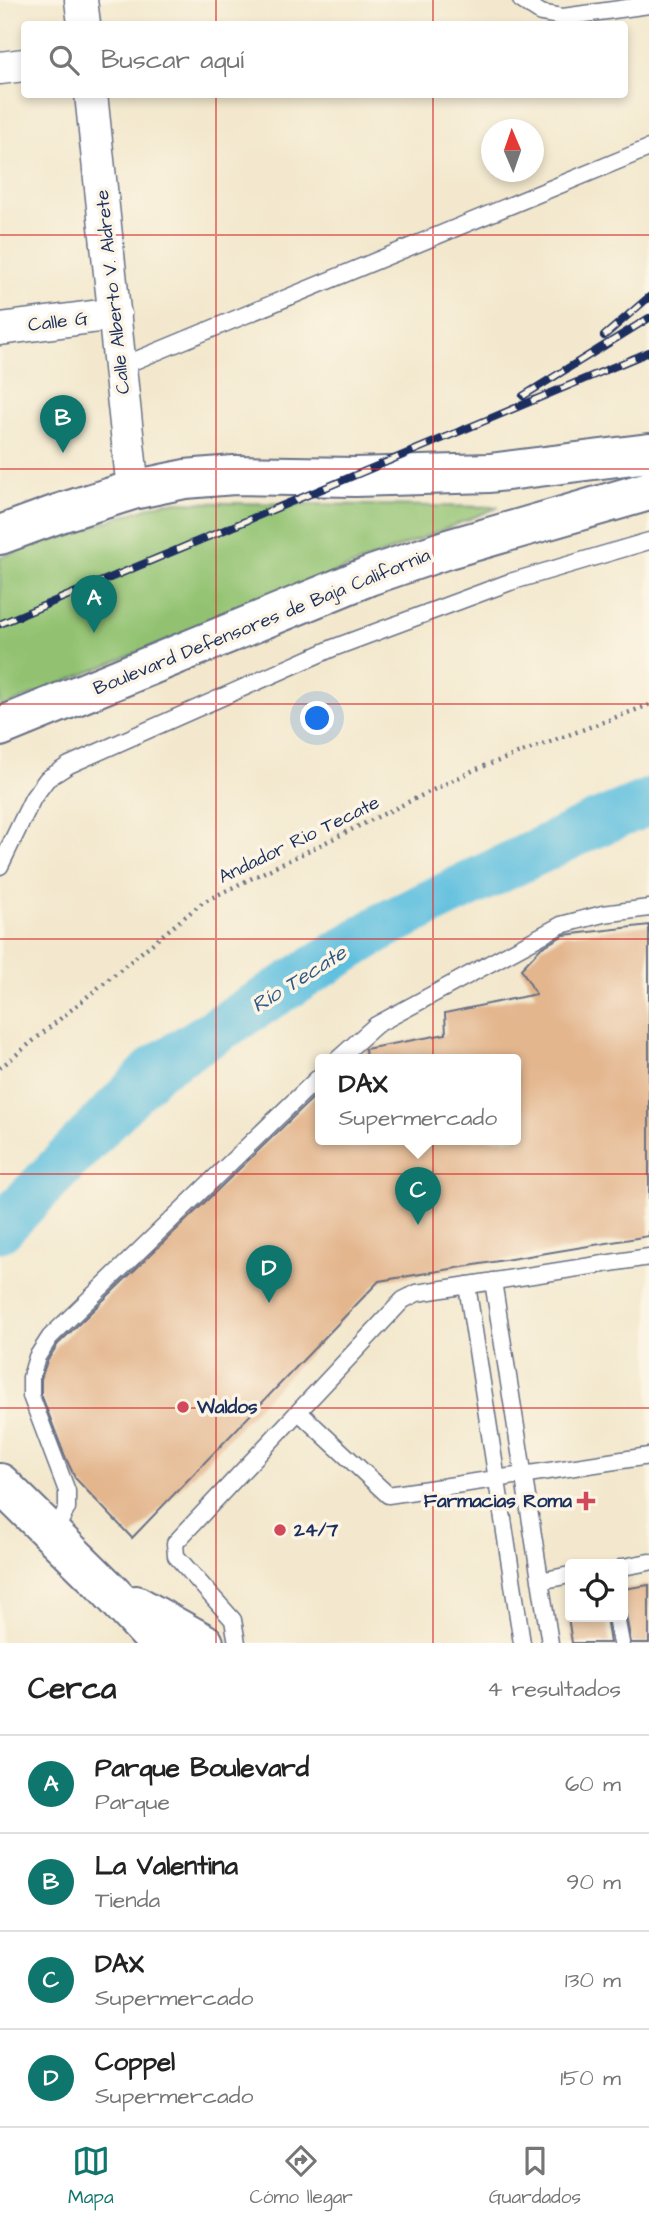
<!DOCTYPE html>
<html lang="es">
<meta charset="utf-8">
<style>
body{margin:0;font-family:"Architects Daughter",sans-serif;background:#f2f2f2;color:#222}
.controls{position:absolute;right:21px;bottom:21px;display:grid;overflow:hidden;border-radius:7px;box-shadow:0 4px 10px #0003}
.controls button{width:63px;height:63px;display:grid;place-items:center;padding:0;border:0;border-bottom:2px solid #e0e0e0;background:#fff;color:#222;font:35px sans-serif}
.compass{position:absolute;left:481px;top:119px;width:63px;height:63px;border-radius:50%;background:#fff;box-shadow:0 4px 10px #0003;rotate:358deg}
.you{position:absolute;left:318px;top:719px;width:24px;height:24px;margin:-18px;border:5px solid #fff;border-radius:50%;background:#1a73e8;box-shadow:0 0 0 10px #1a73e833}
.badge{display:grid;place-items:center;width:46px;height:46px;border-radius:50%;background:#0f766e;color:#fff;font-size:23px;font-weight:700}
.pin{position:absolute;translate:-50% -58px;filter:drop-shadow(0 2px 4px #0008)}
.pin::after{content:'';position:absolute;top:37px;width:24px;height:21px;background:inherit;clip-path:polygon(0 0,100% 0,50% 100%)}
.popup{position:absolute;left:315px;top:1054px;width:206px;height:91px;box-sizing:border-box;display:grid;place-content:center;border-radius:7px;background:#fff;filter:drop-shadow(0 2px 5px #0005);font-size:23px;white-space:nowrap;color:#767676}
.popup b{font-size:26px;color:#222}
.popup::after{content:'';position:absolute;left:50%;top:100%;margin-left:-14px;border:14px solid transparent;border-top-color:#fff}
.list{margin:0;padding:0;list-style:none}
h2{display:flex;justify-content:space-between;align-items:center;height:91px;margin:0;padding:0 28px;font-size:30px}
h2 small{font-size:23px;font-weight:400;color:#767676}
.list li{display:grid;grid-template-columns:46px 1fr auto;gap:21px;align-items:center;box-sizing:border-box;height:98px;padding:0 28px;border-top:2px solid #e0e0e0}
.list b{display:block;font-size:26px;white-space:nowrap}
.list p{margin:0;font-size:23px;white-space:nowrap;color:#767676}
.list em{font-size:23px;font-style:normal;color:#767676}
.icon{flex:none;width:38px;height:38px;fill:none;stroke:currentColor;stroke-width:2;stroke-linecap:round;stroke-linejoin:round}
.map{position:relative;flex:none;width:649px;height:1643px;overflow:hidden}
.search{position:absolute;background:#fff;box-shadow:0 4px 10px #0003;left:21px;right:21px;top:21px;height:77px;display:flex;align-items:center;gap:18px;box-sizing:border-box;padding:0 24px;border-radius:7px;color:#767676;font-size:26px}
.sheet{height:483px;background:#fff}
nav{display:flex;justify-content:space-around;align-items:center;box-sizing:border-box;height:98px;border-top:2px solid #e0e0e0;background:#fff;font-size:19px;color:#767676}
nav a{display:grid;justify-items:center;gap:4px}
nav .on{color:#0f766e}
.map>svg:first-child{display:block}
.park{fill:#92c271;stroke:#567868;stroke-width:2}
.lines{fill:none;stroke-linecap:round;stroke-linejoin:round}
.river{stroke:#61c0df;stroke-width:47}
.building{fill:#e3b68e}
.service-casing{stroke:#677085;stroke-width:19}
.minor-casing{stroke:#677085;stroke-width:35}
.secondary-casing{stroke:#677085;stroke-width:42}
.path{stroke:#677085;stroke-width:4.5;stroke-dasharray:2 5;stroke-linecap:butt}
.service{stroke:#fff;stroke-width:16}
.minor{stroke:#fff;stroke-width:32}
.secondary{stroke:#fff;stroke-width:38}
.rail-casing{stroke:#1b2f5e;stroke-width:8}
.rail{stroke:#fcf5e5;stroke-width:5;stroke-dasharray:16;stroke-linecap:butt}
.grid{fill:none;stroke:#d62828;stroke-width:2;stroke-opacity:0.55}
.poi-dot{fill:#d1495b;stroke:#fcf5e5;stroke-width:2.5}
.labels{text-anchor:middle;dominant-baseline:central;stroke-width:7;stroke-linejoin:round;paint-order:stroke}
.street-label{font-size:19px;fill:#1b2f5e;stroke:#fcf5e5}
.poi-label{font-size:19px;font-weight:bold;fill:#1b2f5e;stroke:#fcf5e5;text-anchor:start}
.water-label{font-size:21px;font-style:italic;fill:#305a85;stroke:#fcf5e5}
</style>
<div class="map">
<svg width="649" height="1643" viewBox="0 0 649 1643">
<rect width="100%" height="100%" fill="#fcf5e5"/>
<filter id="ink" filterUnits="userSpaceOnUse"><feTurbulence type="fractalNoise" baseFrequency=".0143" numOctaves="2"/><feDisplacementMap in="SourceGraphic" scale="14" xChannelSelector="R" yChannelSelector="G"/><feConvolveMatrix kernelMatrix="1 2 1 2 8 2 1 2 1" color-interpolation-filters="sRGB"/></filter>
<filter id="wash" filterUnits="userSpaceOnUse"><feTurbulence type="fractalNoise" baseFrequency=".00686" numOctaves="4" result="noise"/><feDisplacementMap in="SourceGraphic" scale="28" xChannelSelector="R" yChannelSelector="G"/><feGaussianBlur stdDeviation="1.57" result="paint"/><feColorMatrix in="noise" values="0 0 0 0 0 0 0 0 0 0 0 0 0 0 0 0 0 1.4 0 .05"/><feComposite in="paint" operator="in"/></filter>
<g filter="url(#wash)">
<rect width="100%" height="100%" fill="#f3e8cd"/>
<path class="park" d="M165,502L499,507L0,708V557Z"/>
<g class="lines">
<path class="river" d="M0,1229L156,1068L385,925L591,826L649,802"/>
</g>
<g id="blocks">
<path class="building" d="M649,925V1236L379,1281L132,1538L75,1478L64,1454L41,1394V1379L47,1361L58,1344L320,1091V1139H516V1059H366L365,1049L446,1034L445,1013L536,994L521,969L541,948L564,935Z
M649,1585V1643H631L626,1615L623,1609V1589Z
M568,1617H606L610,1643H572Z"/>
</g>
</g>
<g filter="url(#ink)">
<use href="#blocks" fill-opacity="0" stroke="#677085" stroke-width="2"/>
<g class="lines">
<defs>
<path id="service" d="M521,0L541,13L563,17L649,5
M122,366L649,148
M0,866L33,798L47,779L69,765L333,648L510,582L649,541
M338,1059L376,1025L561,925L603,914L649,908
M493,1281L550,1643
M467,1285L522,1643
M299,1412L388,1495L649,1456
M53,1535L67,1508V1491L31,1396V1377L37,1357L50,1337L320,1076
M623,1567L649,1562
M540,1581L570,1575
M616,1617L621,1643
M237,1643L233,1620L176,1556L175,1543L403,1300L417,1293L649,1257"/>
<path id="minor" d="M81,0L84,24
M0,68L24,65
M91,94L133,490
M0,329L115,314"/>
<path id="secondary" d="M0,535L60,513L133,490L185,479L234,475L355,477L490,473L649,453
M0,727L369,576L448,549L649,491
M0,1483L107,1588L158,1643
M136,1605L204,1643"/>
</defs>
<use href="#service" class="service-casing"/>
<use href="#minor" class="minor-casing"/>
<use href="#secondary" class="secondary-casing"/>
<path class="path" d="M0,1068L203,902L474,770L649,705"/>
<use href="#service" class="service"/>
<use href="#minor" class="minor"/>
<use href="#secondary" class="secondary"/>
<defs>
<path id="rail" d="M604,336L649,297
M523,396L649,318
M0,624L649,352"/>
</defs>
<use href="#rail" class="rail-casing"/>
<use href="#rail" class="rail"/>
</g>
</g>
<path class="grid" d="M216,0V24M433,0V24M216,94V1643M433,94V1643M0,235H649M0,469H649M0,704H649M0,939H649M0,1174H649M0,1408H649"/>
<g class="poi-dot">
<circle cx="183" cy="1407" r="7"/>
<path d="M582.5 1490.5h7v7h7v7h-7v7h-7v-7h-7v-7h7z"/>
<circle cx="280" cy="1530" r="7"/>
</g>
<g class="labels">
<g class="street-label">
<text transform="translate(113 292) rotate(-96)">Calle Alberto V. Aldrete</text>
<text transform="translate(58 322) rotate(-7)">Calle G</text>
<text transform="translate(262 622) rotate(-22)">Boulevard Defensores de Baja California</text>
<text transform="translate(299 840) rotate(-26)">Andador Rio Tecate</text>
</g>
<g class="poi-label">
<text x="197" y="1407">Waldos</text>
<text x="572" y="1501" text-anchor="end">Farmacias Roma</text>
<text x="294" y="1530">24/7</text>
</g>
<g class="water-label">
<text transform="translate(299 979) rotate(-32)">Río Tecate</text>
</g>
</g>
</svg>
<div class="controls">
<button><svg class="icon" aria-label="locate" viewBox="0 0 24 24"><circle cx="12" cy="12" r="6"/><path d="M12 2v4M12 18v4M2 12h4M18 12h4"/></svg></button>
</div>
<svg class="compass" viewBox="-18 -18 36 36"><path d="M0-13l5 13h-10z" fill="#e53935"/><path d="M0 13l5-13h-10z" fill="#767676"/></svg>
<div class="you"></div>
<div class="pin badge" style="left:94px;top:633px">A</div>
<div class="pin badge" style="left:63px;top:453px">B</div>
<div class="pin badge" style="left:418px;top:1225px">C</div>
<div class="popup"><b>DAX</b>Supermercado</div>
<div class="pin badge" style="left:269px;top:1303px">D</div>
<div class="search"><svg class="icon" aria-label="search" viewBox="0 0 24 24"><circle cx="10" cy="10" r="6"/><path d="M15 15l6 6"/></svg>Buscar aquí</div>
</div>
<section class="sheet">
<h2>Cerca<small>4 resultados</small></h2>
<ul class="list">
<li><span class="badge">A</span><div><b>Parque Boulevard</b><p>Parque</p></div><em>60 m</em></li>
<li><span class="badge">B</span><div><b>La Valentina</b><p>Tienda</p></div><em>90 m</em></li>
<li><span class="badge">C</span><div><b>DAX</b><p>Supermercado</p></div><em>130 m</em></li>
<li><span class="badge">D</span><div><b>Coppel</b><p>Supermercado</p></div><em>150 m</em></li>
</ul>
</section>
<nav>
<a class="on"><svg class="icon" aria-label="map" viewBox="0 0 24 24"><path d="M3 6l6-2 6 2 6-2v14l-6 2-6-2-6 2zM9 4v14M15 6v14"/></svg>Mapa</a>
<a><svg class="icon" aria-label="directions" viewBox="0 0 24 24"><path d="M12 3l9 9-9 9-9-9zM9 14v-3h6M13 9l2 2-2 2"/></svg>Cómo llegar</a>
<a><svg class="icon" aria-label="saved" viewBox="0 0 24 24"><path d="M7 4h10v16l-5-4-5 4z"/></svg>Guardados</a>
</nav>
